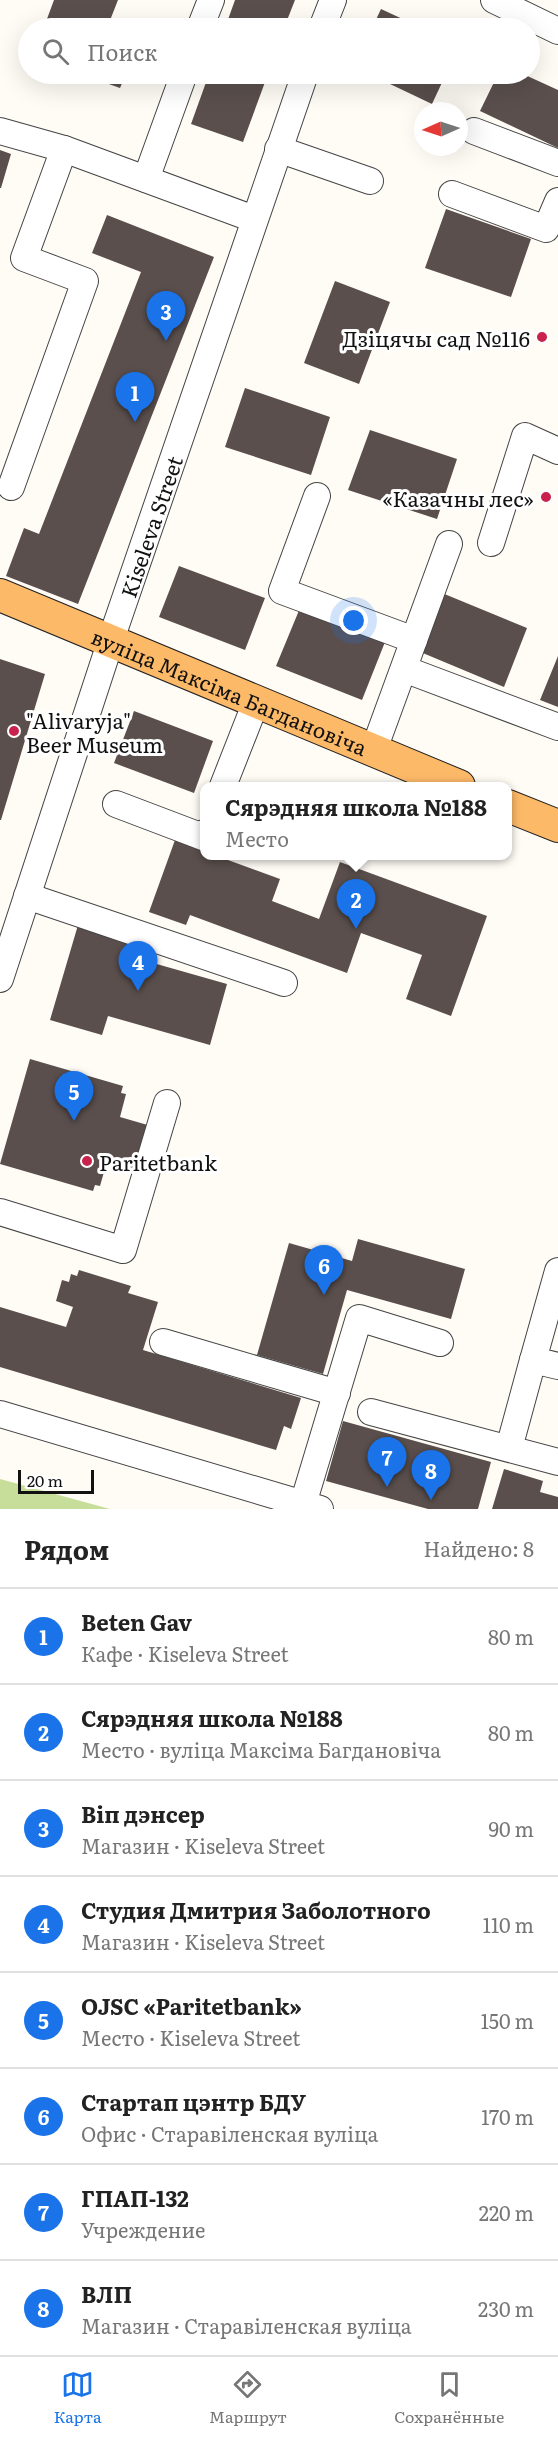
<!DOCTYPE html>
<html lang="ru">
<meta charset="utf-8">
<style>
body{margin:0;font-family:Literata,serif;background:#f6f6f6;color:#222}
.compass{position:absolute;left:414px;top:102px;width:54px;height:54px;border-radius:50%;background:#fff;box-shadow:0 6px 24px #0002;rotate:267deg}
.scale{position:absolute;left:18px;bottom:15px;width:76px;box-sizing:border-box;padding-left:6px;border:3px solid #111;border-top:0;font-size:16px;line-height:21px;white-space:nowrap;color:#111;-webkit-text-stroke:4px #fff;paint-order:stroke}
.you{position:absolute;left:354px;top:621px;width:21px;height:21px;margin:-15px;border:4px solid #fff;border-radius:50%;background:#1a73e8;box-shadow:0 0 0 9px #1a73e833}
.badge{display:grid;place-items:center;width:39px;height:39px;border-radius:50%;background:#1a73e8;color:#fff;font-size:20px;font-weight:700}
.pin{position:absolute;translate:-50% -50px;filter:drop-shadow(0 2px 3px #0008)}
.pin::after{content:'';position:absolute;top:32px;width:21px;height:18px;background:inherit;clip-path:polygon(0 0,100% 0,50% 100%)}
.popup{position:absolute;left:200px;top:782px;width:312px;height:78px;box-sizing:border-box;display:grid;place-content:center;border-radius:12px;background:#fff;filter:drop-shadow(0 2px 4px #0005);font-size:20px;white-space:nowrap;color:#767676}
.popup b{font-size:22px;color:#222}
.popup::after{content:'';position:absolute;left:50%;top:100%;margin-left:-12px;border:12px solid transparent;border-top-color:#fff}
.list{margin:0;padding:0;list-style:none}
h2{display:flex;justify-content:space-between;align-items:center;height:78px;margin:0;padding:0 24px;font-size:26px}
h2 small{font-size:20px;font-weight:400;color:#767676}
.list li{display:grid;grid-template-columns:39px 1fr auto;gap:18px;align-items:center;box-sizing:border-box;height:96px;padding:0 24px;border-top:2px solid #e0e0e0}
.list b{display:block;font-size:22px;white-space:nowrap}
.list p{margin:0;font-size:20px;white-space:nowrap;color:#767676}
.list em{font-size:20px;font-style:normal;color:#767676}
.icon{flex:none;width:33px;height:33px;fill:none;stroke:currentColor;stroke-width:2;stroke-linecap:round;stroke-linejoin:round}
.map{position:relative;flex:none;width:558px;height:1509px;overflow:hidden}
.search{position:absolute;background:#fff;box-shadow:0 6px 24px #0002;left:18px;right:18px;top:18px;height:66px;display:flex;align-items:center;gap:15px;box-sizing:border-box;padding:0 21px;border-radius:33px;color:#767676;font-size:22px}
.sheet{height:846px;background:#fff}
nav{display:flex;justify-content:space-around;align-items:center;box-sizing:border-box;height:84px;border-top:2px solid #e0e0e0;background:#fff;font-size:16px;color:#767676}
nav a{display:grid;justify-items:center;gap:3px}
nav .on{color:#1a73e8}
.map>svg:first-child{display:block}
.forest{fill:#c7dd9a}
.building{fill:#5a4f4d}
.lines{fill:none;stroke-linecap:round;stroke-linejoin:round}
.minor-casing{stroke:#444;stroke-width:28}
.major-casing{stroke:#222;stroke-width:34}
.minor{stroke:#fff;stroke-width:26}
.major{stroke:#fcb968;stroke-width:32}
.poi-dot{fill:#c8224d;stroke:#fff;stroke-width:2}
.labels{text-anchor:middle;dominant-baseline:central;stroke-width:6;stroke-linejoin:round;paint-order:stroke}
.poi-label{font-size:21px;fill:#111;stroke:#fff;text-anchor:end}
.street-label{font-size:21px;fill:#111;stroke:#fff}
</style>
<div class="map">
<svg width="558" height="1509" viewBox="0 0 558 1509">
<rect width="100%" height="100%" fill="#fffbf5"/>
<path class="forest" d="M0,1479L110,1509H0Z"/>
<path class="building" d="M54,0H118L107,28H48L44,27Z
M235,0H295L284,28H225Z
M381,9L422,28H372Z
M81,74H126L120,88Z
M209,74H268L243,142L191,124Z
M369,74H446L432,104Z
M498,74H523L558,90V148L480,111Z
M0,150L11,154L1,188H0Z
M446,209L531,239L511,297L425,268Z
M107,215L214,257L78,604L6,576L24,528L39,534L141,272L92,253Z
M335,281L390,302L359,384L304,363Z
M245,388L330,417L311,475L225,447Z
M370,430L457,459L437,519L348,490Z
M179,566L265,598L245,650L159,617Z
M442,593L527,628L504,687L418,651Z
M300,608L385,642L362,700L276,666Z
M558,656V707L540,700Z
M0,659L45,674L1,820H0Z
M134,711L213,741L194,793L114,763Z
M175,840L204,851V856H217L280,879L272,901L319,919L340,862L487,916L451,1016L406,999L422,955L361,933L347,973L190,915L186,925L149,912Z
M78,925L129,940L125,955L227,984L210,1045L108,1016L102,1035L50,1020Z
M30,1059L123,1086L121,1093L126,1094L120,1117L151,1126L137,1174L106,1165L100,1186L95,1185L93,1191L0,1164Z
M358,1239L465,1269L451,1319L347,1290L323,1374L257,1355L289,1243L352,1261Z
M79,1270L131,1286L128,1293L158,1302L143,1350L301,1398L291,1429L284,1426L276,1450L0,1367V1307L66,1327L73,1307L56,1301L62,1280L69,1282L71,1274L77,1276Z
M343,1421L491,1462L478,1509H428L326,1481Z
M504,1469L543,1481L540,1492L558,1497V1509H492Z"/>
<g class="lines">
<defs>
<g id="minor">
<path d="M494,0L558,31"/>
<path d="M200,28L211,0"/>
<path d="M322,28L333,0"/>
<path d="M0,131L64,149L254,219"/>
<path d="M474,131L558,163"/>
<path d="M278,149L370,181"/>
<path d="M146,179L184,74"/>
<path d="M452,194L546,229L558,201"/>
<path d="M11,487L85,281L24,258L64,149"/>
<path d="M317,496L282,591L414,640"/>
<path d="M491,543L525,436L558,451"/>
<path d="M404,669L558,727"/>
<path d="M373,752L449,544"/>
<path d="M223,786L256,702"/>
<path d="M116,804L203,837L204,833"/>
<path d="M27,896L284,983"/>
<path id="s1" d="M0,979L116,625L305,74"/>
<path d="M0,1212L123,1250L167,1103"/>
<path d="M558,1271L533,1360L558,1366"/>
<path d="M163,1342L337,1393"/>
<path d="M371,1412L558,1462"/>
<path d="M0,1414L320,1509"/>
<path d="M509,1448L533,1360"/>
<path d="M303,1504L359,1318L440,1343"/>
</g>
<g id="major">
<path id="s2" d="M0,595L459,786"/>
<path d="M508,806L558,826"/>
</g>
</defs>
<use href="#minor" class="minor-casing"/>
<use href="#major" class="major-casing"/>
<use href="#minor" class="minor"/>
<use href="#major" class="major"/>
</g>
<g class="poi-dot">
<circle cx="542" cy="337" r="6"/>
<circle cx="546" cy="497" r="6"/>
<circle cx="14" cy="731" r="6"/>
<circle cx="87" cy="1161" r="6"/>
</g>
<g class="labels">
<g class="poi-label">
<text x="530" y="337">Дзіцячы сад №116</text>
<text x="534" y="497">«Казачны лес»</text>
<text x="26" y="719" text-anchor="start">"Alivaryja"<tspan x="26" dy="24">Beer Museum</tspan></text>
<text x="99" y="1161" text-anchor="start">Paritetbank</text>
</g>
<g class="street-label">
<text stroke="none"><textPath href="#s1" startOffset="477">Kiseleva Street</textPath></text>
<text stroke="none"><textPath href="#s2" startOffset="249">вуліца Максіма Багдановіча</textPath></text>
</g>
</g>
</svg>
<svg class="compass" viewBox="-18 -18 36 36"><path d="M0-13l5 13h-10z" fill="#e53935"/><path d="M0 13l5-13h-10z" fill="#767676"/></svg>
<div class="scale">20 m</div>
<div class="you"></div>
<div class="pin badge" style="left:135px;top:422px">1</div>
<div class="pin badge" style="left:356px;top:929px">2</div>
<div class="popup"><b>Сярэдняя школа №188</b>Место</div>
<div class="pin badge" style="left:166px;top:341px">3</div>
<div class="pin badge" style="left:138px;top:991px">4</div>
<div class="pin badge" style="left:74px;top:1121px">5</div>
<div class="pin badge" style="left:324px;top:1295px">6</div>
<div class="pin badge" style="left:387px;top:1487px">7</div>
<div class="pin badge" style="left:431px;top:1500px">8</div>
<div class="search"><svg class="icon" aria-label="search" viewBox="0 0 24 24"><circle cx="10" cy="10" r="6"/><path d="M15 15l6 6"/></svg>Поиск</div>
</div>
<section class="sheet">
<h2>Рядом<small>Найдено: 8</small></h2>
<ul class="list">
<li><span class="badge">1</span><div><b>Beten Gav</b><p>Кафе · Kiseleva Street</p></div><em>80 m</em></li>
<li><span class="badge">2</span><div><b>Сярэдняя школа №188</b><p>Место · вуліца Максіма Багдановіча</p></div><em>80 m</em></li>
<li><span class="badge">3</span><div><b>Віп дэнсер</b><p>Магазин · Kiseleva Street</p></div><em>90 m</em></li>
<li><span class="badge">4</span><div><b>Студия Дмитрия Заболотного</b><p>Магазин · Kiseleva Street</p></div><em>110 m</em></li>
<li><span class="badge">5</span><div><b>OJSC «Paritetbank»</b><p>Место · Kiseleva Street</p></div><em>150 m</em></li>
<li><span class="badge">6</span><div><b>Стартап цэнтр БДУ</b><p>Офис · Старавіленская вуліца</p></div><em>170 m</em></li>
<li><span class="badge">7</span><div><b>ГПАП-132</b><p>Учреждение</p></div><em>220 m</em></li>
<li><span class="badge">8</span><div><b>ВЛП</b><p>Магазин · Старавіленская вуліца</p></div><em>230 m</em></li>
</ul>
</section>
<nav>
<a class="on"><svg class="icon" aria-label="map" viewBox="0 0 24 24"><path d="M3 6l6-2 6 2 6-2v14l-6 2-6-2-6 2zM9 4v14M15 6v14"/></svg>Карта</a>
<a><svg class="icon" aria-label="directions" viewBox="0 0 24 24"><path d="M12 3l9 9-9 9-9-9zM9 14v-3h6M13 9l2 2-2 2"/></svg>Маршрут</a>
<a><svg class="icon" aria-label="saved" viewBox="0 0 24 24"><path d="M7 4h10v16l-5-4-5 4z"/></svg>Сохранённые</a>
</nav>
